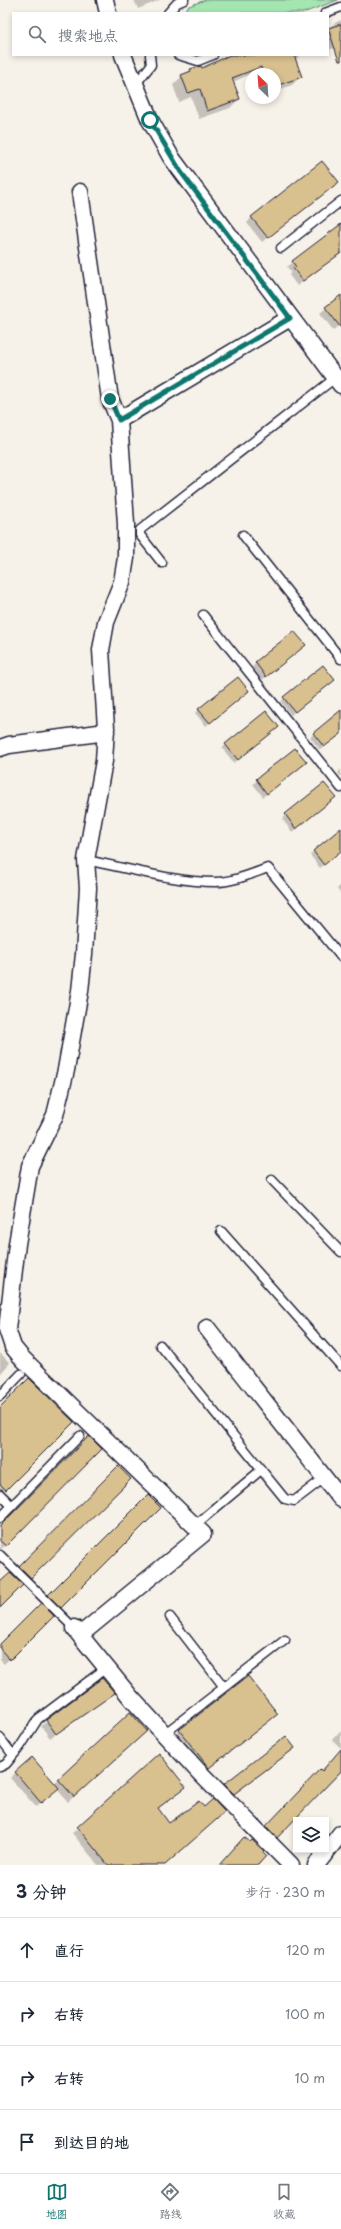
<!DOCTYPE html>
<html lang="zh">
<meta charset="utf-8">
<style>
body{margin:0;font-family:"Playpen Sans","LXGW WenKai TC",sans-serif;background:#f6f6f7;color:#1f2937}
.controls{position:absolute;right:12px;bottom:12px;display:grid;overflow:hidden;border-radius:0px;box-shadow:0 2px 6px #0003}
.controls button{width:36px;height:36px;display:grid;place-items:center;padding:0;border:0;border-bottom:1px solid #e0e1e3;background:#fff;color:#1f2937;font:20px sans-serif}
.compass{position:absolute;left:245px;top:68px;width:36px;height:36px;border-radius:50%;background:#fff;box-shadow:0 2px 6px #0003;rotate:335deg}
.stop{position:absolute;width:12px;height:12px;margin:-9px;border:3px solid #0f766e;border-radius:50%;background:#fff}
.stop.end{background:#0f766e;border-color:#fff;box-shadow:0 1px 4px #0008}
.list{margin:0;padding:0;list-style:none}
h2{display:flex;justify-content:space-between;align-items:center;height:52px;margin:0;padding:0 16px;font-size:17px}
h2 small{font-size:13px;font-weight:400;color:#747a83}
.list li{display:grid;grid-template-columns:26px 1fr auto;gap:12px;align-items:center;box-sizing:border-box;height:64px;padding:0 16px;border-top:1px solid #e0e1e3}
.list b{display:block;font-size:15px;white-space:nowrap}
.list em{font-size:13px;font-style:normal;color:#747a83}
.icon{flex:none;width:22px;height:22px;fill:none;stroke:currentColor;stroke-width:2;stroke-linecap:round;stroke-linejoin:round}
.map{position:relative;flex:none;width:341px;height:1865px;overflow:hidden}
.search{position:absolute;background:#fff;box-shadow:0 2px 6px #0003;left:12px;right:12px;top:12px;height:44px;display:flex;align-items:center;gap:10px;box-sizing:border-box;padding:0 14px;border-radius:0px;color:#747a83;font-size:15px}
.sheet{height:308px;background:#fff}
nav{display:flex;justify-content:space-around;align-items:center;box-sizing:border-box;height:56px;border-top:1px solid #e0e1e3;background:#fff;font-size:11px;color:#747a83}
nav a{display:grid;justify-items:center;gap:2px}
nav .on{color:#0f766e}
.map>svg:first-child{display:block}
.green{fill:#a4e6b0;stroke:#638476}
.shadow{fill:#0003}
.building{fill:#d9c08f;stroke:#22223b}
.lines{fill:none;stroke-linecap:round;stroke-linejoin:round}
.lane-casing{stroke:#22223b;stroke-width:11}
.street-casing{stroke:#22223b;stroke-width:19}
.lane{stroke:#fff;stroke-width:8}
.street{stroke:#fff;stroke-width:16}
.route{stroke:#0f766e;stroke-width:5}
</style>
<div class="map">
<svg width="341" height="1865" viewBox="0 0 341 1865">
<rect width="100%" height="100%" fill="#f7f2e9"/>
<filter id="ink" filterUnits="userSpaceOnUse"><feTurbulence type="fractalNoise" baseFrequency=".025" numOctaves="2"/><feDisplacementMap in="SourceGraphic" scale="8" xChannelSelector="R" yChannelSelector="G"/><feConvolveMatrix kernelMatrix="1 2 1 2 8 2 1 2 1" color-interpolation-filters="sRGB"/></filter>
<g filter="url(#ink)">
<path class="green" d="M205,0H338L303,13H181L189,6Z"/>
<path class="shadow" d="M134,0H160L138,9Z
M341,20V58L337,47L328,50V29L335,23Z
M240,55H301L295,60L301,76L292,85L275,91V74H251L233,82L239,99L230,108L199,119L191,97L179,102L173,85L182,76L191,70L201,69Z
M338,182L262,242L247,223L252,217Z
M341,225V253L297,286L289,275L291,272L287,267Z
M341,296V325L333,330L320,313Z
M294,632L301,648L262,680L252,667Z
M330,683L291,715L281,702L284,698Z
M244,694L206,726L195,713L199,709Z
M341,711V733L320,750L310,737Z
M274,730L234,763L222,748L226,745Z
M295,749L302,765L263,797L253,784Z
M341,769V777L338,773Z
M324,784L331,800L292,832L282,819Z
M341,829V851L320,868L310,855Z
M341,885V894L337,889Z
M0,1353L10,1363L0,1374Z
M0,1409L72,1422L0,1494Z
M89,1438L101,1449L0,1550V1526Z
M118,1467L129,1479L23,1584L13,1573Z
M148,1497L159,1508L54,1614L42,1602Z
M52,1616L4,1664L0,1660V1645Z
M248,1677L273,1717L205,1771L176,1734Z
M114,1693L50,1738L41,1726L47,1721Z
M130,1714L140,1736L68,1802L56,1788L36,1807L10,1778L32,1758L54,1784Z
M341,1730V1748L332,1740Z
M286,1737L294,1748L289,1753L228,1798L219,1789Z
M341,1750V1772L271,1842L261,1832Z
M159,1755L179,1792L157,1809L164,1865H98L72,1833Z"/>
<path class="building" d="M341,24V61H339L328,28Z
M230,55H294L302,77L275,86V74H263L261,67L232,78L240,99L207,111L200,89L188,93L181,75L191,71L190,69L201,66L202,68Z
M322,161L339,182L268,238L251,217Z
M341,224V253L303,281L293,268L296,267L292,261Z
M341,295V328L325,307Z
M294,631L306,645L266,677L255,662Z
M323,665L335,680L295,712L283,697Z
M238,677L249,691L210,723L198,709Z
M341,710V734L324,747L313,733Z
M266,711L279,727L238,760L225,744Z
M295,748L307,762L267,794L256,779Z
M324,783L336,797L296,829L285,814Z
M341,828V851L324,865L313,851Z
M29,1378L74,1422L6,1490L0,1484V1407Z
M89,1436L102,1449L6,1546L0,1541V1526Z
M118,1466L131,1479L31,1578L19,1566Z
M148,1495L161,1508L61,1608L48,1595Z
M10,1573L23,1585L0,1608V1582Z
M41,1603L54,1616L10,1660L0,1649V1644Z
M248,1676L278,1714L209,1768L179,1730Z
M102,1678L115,1693L56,1734L46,1720Z
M130,1712L147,1731L74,1797L58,1779Z
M286,1736L295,1748L234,1794L224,1784Z
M341,1749V1771L277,1838L266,1826L320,1769L322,1771Z
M159,1753L186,1787L158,1808L169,1823L199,1801L204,1807L213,1799L225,1812L165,1865H108L77,1827Z
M32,1757L59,1788L41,1803L15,1772Z
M244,1837L250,1842L252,1840L264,1851L263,1853L266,1856L258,1865H219Z"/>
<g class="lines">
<defs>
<path id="lane" d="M168,13L177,3L184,0
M325,13L341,7
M178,55L198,61L213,55
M135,85L151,65L150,55
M281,248L341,201
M243,535L341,659
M162,563L140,535V530L335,378
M203,615L341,788
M86,860C127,868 174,882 215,882C233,882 251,874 268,868L341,957
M272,1180L341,1252
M221,1231L341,1366
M160,1345L285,1499L294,1501L324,1478
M0,1396L21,1374
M0,1494L12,1506
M0,1518L80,1436
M194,1526L261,1470
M0,1555L74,1628
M170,1617L224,1687
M164,1734L285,1640
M0,1738L13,1755
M0,1767L6,1764L20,1747L38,1719L106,1668"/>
<path id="street" d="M105,0L108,13
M123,55L150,120L171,157L341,385
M80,192L110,399L119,420
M0,748L9,745L106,732
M207,1328L341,1499
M74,1628L132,1699L201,1774L291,1865
M80,1635L203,1534L22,1358L13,1347L7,1329L17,1244L30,1166L55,1115L66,1070L80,991L84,954L88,888L86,860L104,761L106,728L101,650L106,622L122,582L126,558V524L119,420L290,318
M316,1865L341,1833"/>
</defs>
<use href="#lane" class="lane-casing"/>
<use href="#street" class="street-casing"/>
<use href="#lane" class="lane"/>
<use href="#street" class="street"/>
</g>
</g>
<g class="lines" filter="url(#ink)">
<path class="route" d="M110,399L119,420L290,318L181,172L150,120"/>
</g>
</svg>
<div class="controls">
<button><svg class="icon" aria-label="layers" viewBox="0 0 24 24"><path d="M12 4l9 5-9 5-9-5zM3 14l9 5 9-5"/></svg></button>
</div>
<svg class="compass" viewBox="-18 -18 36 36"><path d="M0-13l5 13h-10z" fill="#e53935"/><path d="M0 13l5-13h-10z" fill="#747a83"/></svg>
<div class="stop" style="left:150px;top:120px"></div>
<div class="stop end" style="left:110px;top:399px"></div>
<div class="search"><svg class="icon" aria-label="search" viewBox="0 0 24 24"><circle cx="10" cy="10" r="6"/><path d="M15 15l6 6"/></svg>搜索地点</div>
</div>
<section class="sheet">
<h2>3 分钟<small>步行 · 230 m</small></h2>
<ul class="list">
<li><svg class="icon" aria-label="ahead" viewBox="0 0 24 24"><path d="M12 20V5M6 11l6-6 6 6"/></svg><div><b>直行</b></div><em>120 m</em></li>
<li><svg class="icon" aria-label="right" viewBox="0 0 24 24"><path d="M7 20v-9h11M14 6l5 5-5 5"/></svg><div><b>右转</b></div><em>100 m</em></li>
<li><svg class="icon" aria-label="right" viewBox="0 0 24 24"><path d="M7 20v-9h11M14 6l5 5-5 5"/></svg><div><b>右转</b></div><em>10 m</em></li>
<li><svg class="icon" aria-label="arrive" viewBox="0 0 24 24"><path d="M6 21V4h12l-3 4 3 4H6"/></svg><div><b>到达目的地</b></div></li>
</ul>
</section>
<nav>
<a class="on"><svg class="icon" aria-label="map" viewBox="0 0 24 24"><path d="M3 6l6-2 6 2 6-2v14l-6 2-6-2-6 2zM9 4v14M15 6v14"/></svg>地图</a>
<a><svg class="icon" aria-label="directions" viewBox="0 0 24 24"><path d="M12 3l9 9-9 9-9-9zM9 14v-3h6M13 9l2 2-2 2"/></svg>路线</a>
<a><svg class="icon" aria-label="saved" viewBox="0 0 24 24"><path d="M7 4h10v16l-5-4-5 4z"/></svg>收藏</a>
</nav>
